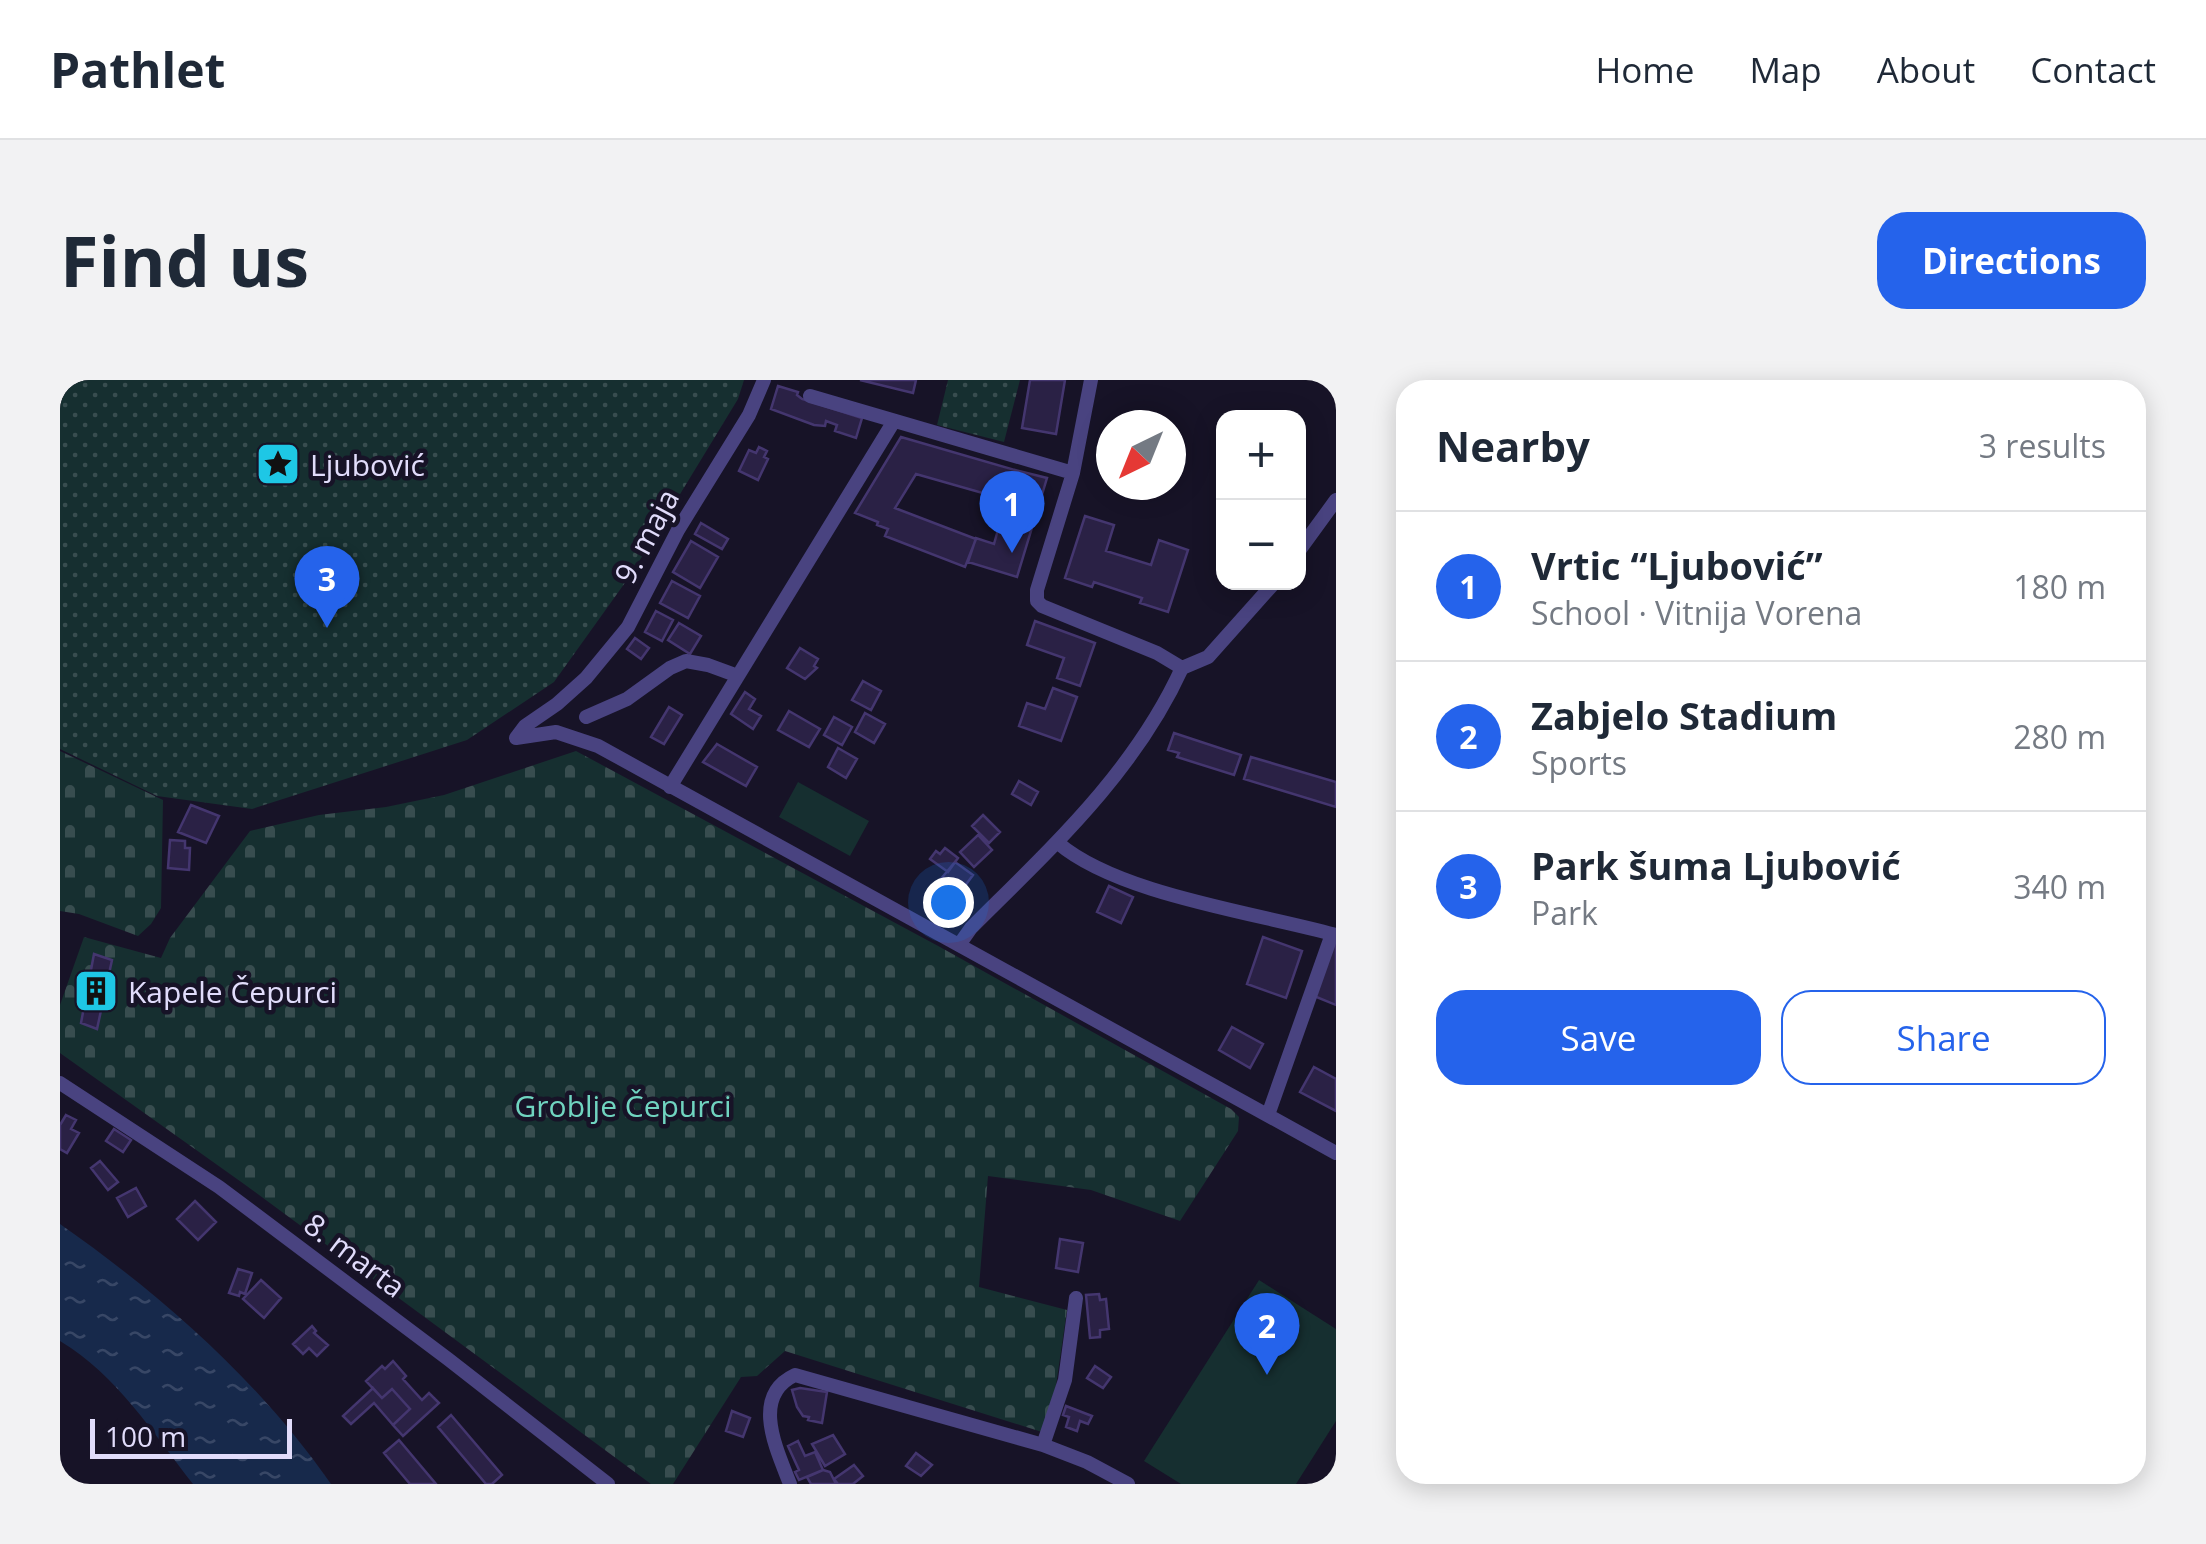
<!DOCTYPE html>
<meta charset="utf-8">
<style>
body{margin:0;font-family:"Open Sans",sans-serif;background:#f2f2f3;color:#1f2937}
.controls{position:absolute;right:30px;top:30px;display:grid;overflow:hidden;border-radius:20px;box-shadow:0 5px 25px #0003}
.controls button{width:90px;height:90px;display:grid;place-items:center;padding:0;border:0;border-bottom:2px solid #e0e1e3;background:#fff;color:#1f2937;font:50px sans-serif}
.compass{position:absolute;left:1036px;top:30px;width:90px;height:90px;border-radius:50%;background:#fff;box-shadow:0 5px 25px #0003;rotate:223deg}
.scale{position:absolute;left:30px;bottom:25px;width:202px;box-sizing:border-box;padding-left:10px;border:5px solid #e1dcfb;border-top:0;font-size:28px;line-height:35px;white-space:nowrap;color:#e1dcfb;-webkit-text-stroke:8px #171327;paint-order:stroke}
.you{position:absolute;left:888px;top:522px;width:35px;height:35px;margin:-25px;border:8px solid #fff;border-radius:50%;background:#1a73e8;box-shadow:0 0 0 15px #1a73e833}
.badge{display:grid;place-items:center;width:65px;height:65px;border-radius:50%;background:#2563eb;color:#fff;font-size:32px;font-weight:700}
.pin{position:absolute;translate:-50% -82px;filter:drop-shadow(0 2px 5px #0008)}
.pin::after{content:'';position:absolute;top:52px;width:35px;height:30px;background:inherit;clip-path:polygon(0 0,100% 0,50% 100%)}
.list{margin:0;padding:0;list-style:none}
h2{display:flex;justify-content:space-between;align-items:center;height:130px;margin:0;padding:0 40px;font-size:42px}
h2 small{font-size:32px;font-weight:400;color:#747a83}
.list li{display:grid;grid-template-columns:65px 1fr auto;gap:30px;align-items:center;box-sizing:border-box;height:150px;padding:0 40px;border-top:2px solid #e0e1e3}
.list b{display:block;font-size:38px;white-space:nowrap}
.list p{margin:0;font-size:32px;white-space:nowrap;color:#747a83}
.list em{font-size:32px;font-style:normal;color:#747a83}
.actions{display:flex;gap:20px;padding:30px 40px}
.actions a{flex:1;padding:22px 0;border:2px solid #2563eb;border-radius:30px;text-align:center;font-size:35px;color:#2563eb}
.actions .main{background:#2563eb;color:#fff}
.map{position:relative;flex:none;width:1276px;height:1104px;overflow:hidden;border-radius:30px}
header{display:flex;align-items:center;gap:60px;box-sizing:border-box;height:140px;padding:0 50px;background:#fff;border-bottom:2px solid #e0e1e3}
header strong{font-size:48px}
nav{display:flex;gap:55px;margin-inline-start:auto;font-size:35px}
.intro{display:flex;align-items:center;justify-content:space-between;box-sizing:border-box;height:240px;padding:0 60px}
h1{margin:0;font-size:70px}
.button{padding:25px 45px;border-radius:30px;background:#2563eb;color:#fff;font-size:35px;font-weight:700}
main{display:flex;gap:60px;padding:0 60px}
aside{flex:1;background:#fff;border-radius:30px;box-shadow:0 5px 25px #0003}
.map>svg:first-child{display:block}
.green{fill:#162f30}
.cemetery{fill:url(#cemetery-stones)}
.park{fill:url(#park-dots)}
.water{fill:url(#water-ripples)}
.building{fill:#2a2145;stroke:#44366f;stroke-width:2.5}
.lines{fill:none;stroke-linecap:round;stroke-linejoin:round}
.street{stroke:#494380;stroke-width:14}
.labels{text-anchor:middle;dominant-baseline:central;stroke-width:9;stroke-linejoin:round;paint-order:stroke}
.poi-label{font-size:30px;fill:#e1dcfb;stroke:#171327;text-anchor:start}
.street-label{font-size:30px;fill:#e1dcfb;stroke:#171327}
.park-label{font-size:30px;fill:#70d4c0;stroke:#171327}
</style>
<header>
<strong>Pathlet</strong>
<nav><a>Home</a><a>Map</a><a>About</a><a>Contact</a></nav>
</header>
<div class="intro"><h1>Find us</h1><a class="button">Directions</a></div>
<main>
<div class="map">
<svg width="1276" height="1104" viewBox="0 0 1276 1104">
<defs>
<pattern id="cemetery-stones" width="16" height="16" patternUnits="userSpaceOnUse" patternTransform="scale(2.5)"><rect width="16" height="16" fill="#162f30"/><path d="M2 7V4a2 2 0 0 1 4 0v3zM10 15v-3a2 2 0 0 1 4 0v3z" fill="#384d4f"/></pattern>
<pattern id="park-dots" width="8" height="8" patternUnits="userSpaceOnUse" patternTransform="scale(2.5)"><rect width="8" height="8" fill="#162f30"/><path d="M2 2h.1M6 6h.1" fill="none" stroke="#384d4f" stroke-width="1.8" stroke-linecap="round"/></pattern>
<pattern id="water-ripples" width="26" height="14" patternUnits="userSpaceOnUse" patternTransform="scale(2.5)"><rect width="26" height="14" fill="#17294b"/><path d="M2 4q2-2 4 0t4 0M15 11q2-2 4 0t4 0" fill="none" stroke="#384766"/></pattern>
</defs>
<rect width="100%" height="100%" fill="#171327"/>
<path class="green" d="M738,402L809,441L790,476L719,437Z
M1199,900L1276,949V1041L1236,1104H1121L1084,1081Z"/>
<path class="cemetery" d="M0,371L103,420L101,528L91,544L78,556L19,534L0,531Z
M516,371L880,567L1171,729L1179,737L1178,751L1120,841L1031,810L928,796L919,907L1007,930L995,1012L982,1052L725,971L697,996L681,997L613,1104H591L184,804L0,673V625L24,557L101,578L110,558L190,451L259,435L326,427L384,415Z"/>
<path class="park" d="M0,0H684L678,19L572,193L494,302L407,360L192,429L97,416L0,369Z
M888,0H960L944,62L877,45Z"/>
<path class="water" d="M0,844C104,917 198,1000 271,1104H133C92,1052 58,996 0,961Z"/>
<path class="building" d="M800,0H856L853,13Z
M970,0H1005L996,54L962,48Z
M718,6L738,12L737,15L742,19L802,38L796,58L775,51L777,45L766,41L765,46L754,45L711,29Z
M841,57L955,90L947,120L856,94L835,128L916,159L905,187L825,156L828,149L817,145L818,142L795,133Z
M699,67L707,71L704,77L708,79L698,100L679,91L689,70L696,73Z
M955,90L987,98L957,197L908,182L916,158L934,164Z
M1025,136L1054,145L1046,171L1091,185L1099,160L1128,170L1108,232L1080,223L1082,218L1034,202L1032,207L1005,198Z
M641,143L668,159L662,169L635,154Z
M631,161L658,177L640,208L613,192Z
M612,201L640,216L628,238L600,223Z
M596,231L613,240L602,261L585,252Z
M975,241L1035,263L1020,306L997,298L1004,278L967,265Z
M619,243L641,256L630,274L608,260Z
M575,258L589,268L581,279L567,269Z
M740,268L758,279L754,286L757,288L745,299L727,288Z
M803,301L821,311L811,330L792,320Z
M993,308L1017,317L1001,361L959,346L967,323L985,329Z
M685,312L695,319L689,329L701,336L693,349L671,334Z
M609,327L622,335L604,364L591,357Z
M729,331L760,349L749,367L718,350Z
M805,333L825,344L814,363L795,352Z
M774,337L792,347L782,365L764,355Z
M1114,353L1181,375L1174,395L1117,377L1119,373L1108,370Z
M657,364L697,387L686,406L643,382Z
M778,368L797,379L786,398L768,387Z
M1191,377L1276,402V427L1184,399Z
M959,401L978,412L971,425L952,414Z
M131,425L159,436L146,463L118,452Z
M923,435L940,452L929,463L912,446Z
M918,455L932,470L914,487L900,472Z
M110,460L125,461V468H130L129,490L108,488Z
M885,468L898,478L888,492L870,479L876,471L880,474Z
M895,482L913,495L899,514L880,500Z
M1049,506L1073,517L1061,543L1037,532Z
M1203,557L1242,571L1226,618L1187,604Z
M1276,559V625L1254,616Z
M34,574L52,580L37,649L21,643Z
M1172,647L1203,664L1190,688L1159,670Z
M1254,687L1276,699V731L1240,712Z
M6,735L16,740L11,749L19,753L7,773L0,769V745Z
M54,749L71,760L63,772L46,761Z
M40,781L58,802L48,810L31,788Z
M76,808L86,826L68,837L57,818Z
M135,821L156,842L138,860L117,839Z
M1000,859L1023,863L1018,892L996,888Z
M178,889L192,893L185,914L180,912L179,916L169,913Z
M201,900L221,918L204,938L183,919Z
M1039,914L1040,920L1046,919L1049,949L1040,950V957L1030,958L1026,915Z
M252,946L256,951L254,953L268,965L257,976L249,968L243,974L233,964Z
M333,981L346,996L343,999L362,1020L369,1013L379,1023L343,1056L333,1045L350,1029L332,1009L322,1018L306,1001L322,986L325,989Z
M1035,986L1051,997L1043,1008L1027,998Z
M313,1008L322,1018L332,1009L350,1029L333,1045L314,1023L291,1044L283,1036Z
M740,1008L767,1012L762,1043L748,1040L749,1037L743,1036L737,1027L732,1010Z
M1006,1026L1032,1036L1028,1044L1020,1041L1017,1051L1006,1047L1009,1037L1003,1035Z
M672,1031L690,1038L683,1057L666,1051Z
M391,1035L442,1095L432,1104H426L378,1047Z
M773,1055L785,1074L765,1086L752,1064Z
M339,1060L376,1104H350L324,1073Z
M738,1061L745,1076L755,1072L763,1090L739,1100L735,1092L739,1090L728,1066Z
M856,1073L872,1085L861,1096L846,1086Z
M794,1085L803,1096L793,1104H778L774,1099Z
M763,1090L770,1092L776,1104H751L747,1097Z"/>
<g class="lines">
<path class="street" d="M1031,0L1013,93L977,210V221L982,226L1097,273L1122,288
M750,16L1013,93
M1238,172L1276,120
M526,337L567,319L610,288L626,281L648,285L678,296
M456,358L496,352L538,366L1276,773
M456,358L465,346L497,324L526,298L568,247L618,150L689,35L704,0
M610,407L834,41
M998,463C1059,515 1198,533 1276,555
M899,565L911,548C991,468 1074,393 1122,288L1148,277L1215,202
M0,703L159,807L388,979L548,1104
M1208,735L1272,554
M983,1065L1005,1000L1016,918
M730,1104C717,1070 690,1016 735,995L983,1065L1027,1082L1068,1104"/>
</g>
<defs>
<symbol id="sight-square" viewBox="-11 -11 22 22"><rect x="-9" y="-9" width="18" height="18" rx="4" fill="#1ec7e5" stroke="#171327"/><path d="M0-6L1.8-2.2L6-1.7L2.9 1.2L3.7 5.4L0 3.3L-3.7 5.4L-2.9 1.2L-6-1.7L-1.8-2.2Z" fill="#111"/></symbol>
<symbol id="building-square" viewBox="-11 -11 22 22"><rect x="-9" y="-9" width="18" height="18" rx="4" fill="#1ec7e5" stroke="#171327"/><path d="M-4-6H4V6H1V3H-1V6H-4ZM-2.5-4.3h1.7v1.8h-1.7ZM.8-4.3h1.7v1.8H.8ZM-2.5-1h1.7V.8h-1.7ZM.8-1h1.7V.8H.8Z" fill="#111"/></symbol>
</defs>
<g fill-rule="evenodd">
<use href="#sight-square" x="193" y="59" width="50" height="50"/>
<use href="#building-square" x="11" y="586" width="50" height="50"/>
</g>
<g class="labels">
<g class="poi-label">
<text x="250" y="84">Ljubović</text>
<text x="68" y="611">Kapele Čepurci</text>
</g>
<g class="street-label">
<text transform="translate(586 156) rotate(-62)">9. maja</text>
<text transform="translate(295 875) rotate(37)">8. marta</text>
</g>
<g class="park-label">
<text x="563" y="725">Groblje Čepurci</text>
</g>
</g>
</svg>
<div class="controls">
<button>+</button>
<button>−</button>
</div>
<svg class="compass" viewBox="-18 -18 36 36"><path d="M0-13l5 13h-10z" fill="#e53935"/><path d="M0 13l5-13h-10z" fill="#747a83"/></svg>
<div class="scale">100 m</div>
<div class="you"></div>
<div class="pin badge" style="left:952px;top:173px">1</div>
<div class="pin badge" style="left:1207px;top:995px">2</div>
<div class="pin badge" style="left:267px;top:248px">3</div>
</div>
<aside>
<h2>Nearby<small>3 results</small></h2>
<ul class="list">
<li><span class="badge">1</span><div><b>Vrtic “Ljubović”</b><p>School · Vitnija Vorena</p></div><em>180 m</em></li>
<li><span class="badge">2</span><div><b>Zabjelo Stadium</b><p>Sports</p></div><em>280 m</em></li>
<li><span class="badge">3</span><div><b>Park šuma Ljubović</b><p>Park</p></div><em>340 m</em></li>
</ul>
<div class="actions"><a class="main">Save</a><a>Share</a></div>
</aside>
</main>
